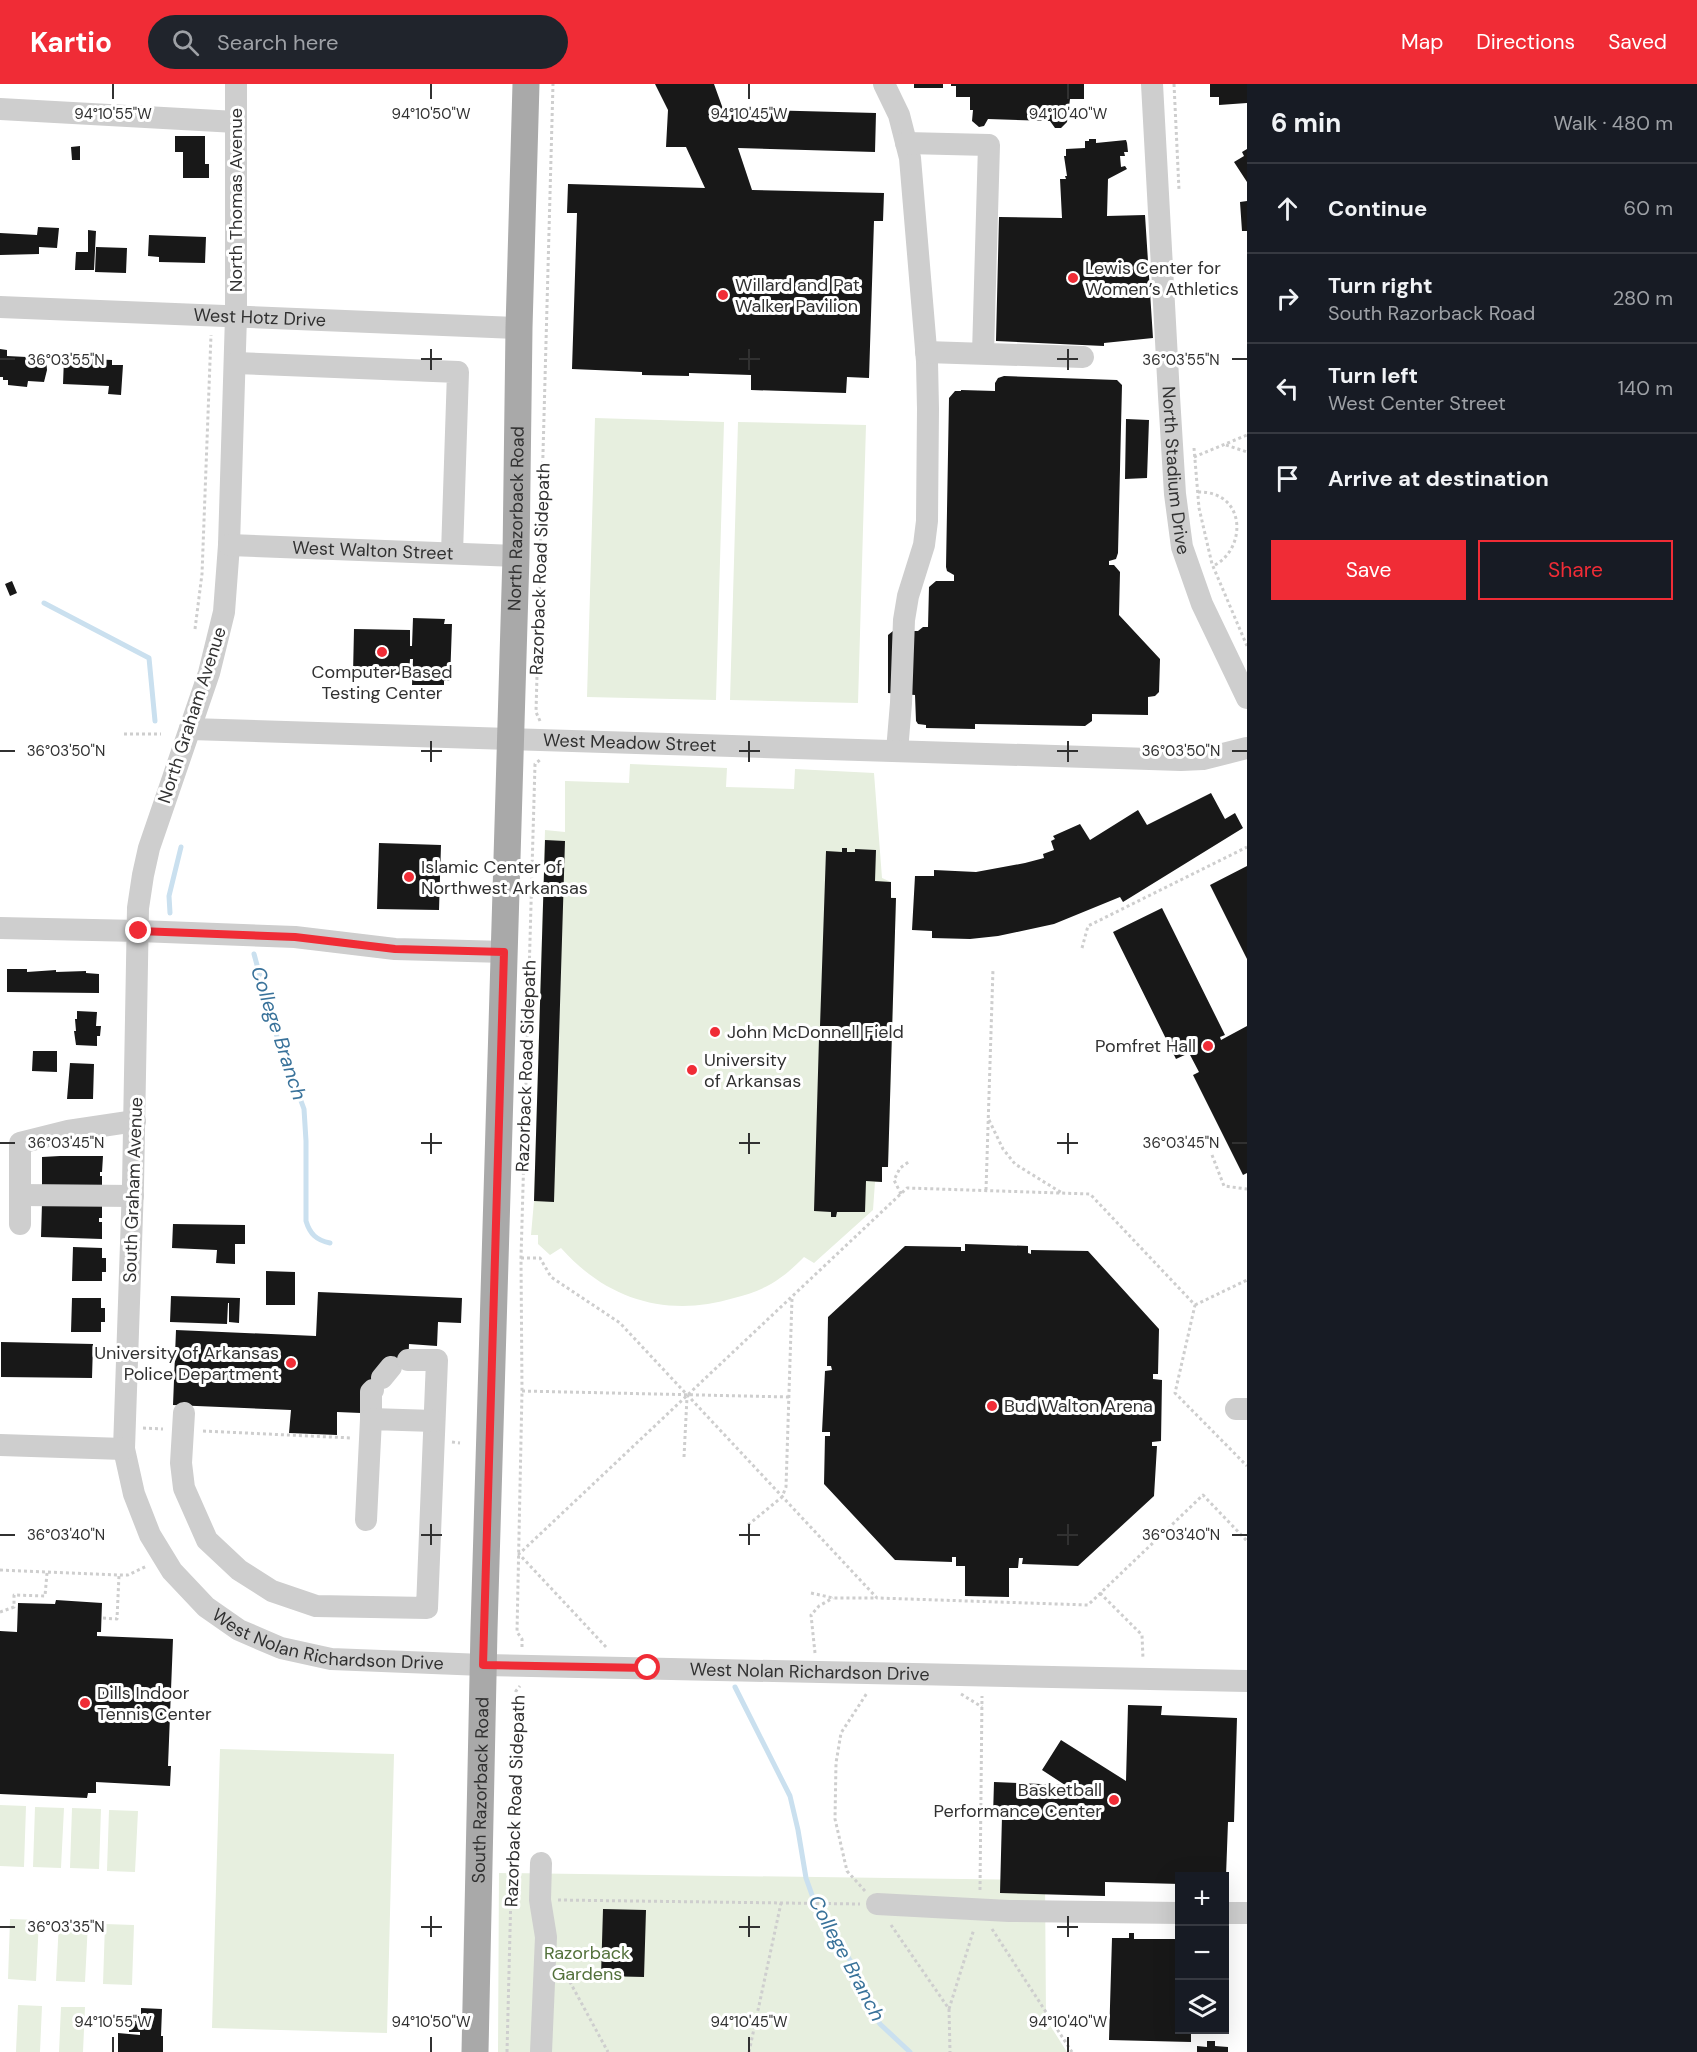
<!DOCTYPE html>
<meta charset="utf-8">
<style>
body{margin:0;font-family:"DM Sans",sans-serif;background:#20242c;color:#f1f3f6}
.controls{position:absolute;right:18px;bottom:18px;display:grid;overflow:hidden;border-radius:0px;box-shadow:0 6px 24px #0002}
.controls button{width:54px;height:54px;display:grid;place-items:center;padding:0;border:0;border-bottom:2px solid #363941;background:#171b24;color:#f1f3f6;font:30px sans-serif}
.stop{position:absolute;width:18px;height:18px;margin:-14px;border:4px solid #f02c36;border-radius:50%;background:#fff}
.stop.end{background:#f02c36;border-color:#fff;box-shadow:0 2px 6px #0008}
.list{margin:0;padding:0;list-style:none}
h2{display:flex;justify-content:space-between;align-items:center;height:78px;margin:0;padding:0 24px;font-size:26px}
h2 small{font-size:20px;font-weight:400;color:#9ea1a6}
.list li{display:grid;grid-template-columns:39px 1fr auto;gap:18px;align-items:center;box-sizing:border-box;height:90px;padding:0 24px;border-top:2px solid #363941}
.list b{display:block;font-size:22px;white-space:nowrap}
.list p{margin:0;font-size:20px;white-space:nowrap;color:#9ea1a6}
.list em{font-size:20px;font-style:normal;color:#9ea1a6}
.actions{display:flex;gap:12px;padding:18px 24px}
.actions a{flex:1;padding:14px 0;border:2px solid #f02c36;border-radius:0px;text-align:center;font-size:21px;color:#f02c36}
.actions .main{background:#f02c36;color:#fff}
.icon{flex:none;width:33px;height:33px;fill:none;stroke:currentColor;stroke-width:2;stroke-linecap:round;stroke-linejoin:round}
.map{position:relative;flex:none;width:1247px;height:1968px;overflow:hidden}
header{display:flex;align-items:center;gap:36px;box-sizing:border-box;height:84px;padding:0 30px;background:#f02c36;color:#fff}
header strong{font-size:28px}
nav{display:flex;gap:33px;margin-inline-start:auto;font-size:21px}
.search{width:420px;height:54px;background:#20242c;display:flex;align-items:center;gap:15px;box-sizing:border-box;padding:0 21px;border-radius:33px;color:#9ea1a6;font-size:22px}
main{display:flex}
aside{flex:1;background:#171b24}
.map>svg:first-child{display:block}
.green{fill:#e7efdf}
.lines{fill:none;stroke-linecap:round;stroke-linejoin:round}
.stream{stroke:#cae0ef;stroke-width:5}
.building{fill:#181818}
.path{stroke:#cecece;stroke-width:3;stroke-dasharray:3 3;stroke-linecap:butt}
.minor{stroke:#cecece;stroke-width:22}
.major{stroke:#a9a9a9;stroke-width:27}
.route{stroke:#f02c36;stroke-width:8}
.ticks{fill:none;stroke:#313131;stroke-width:2}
.poi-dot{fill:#f02c36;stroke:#fff;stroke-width:2}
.labels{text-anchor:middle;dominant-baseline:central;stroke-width:6;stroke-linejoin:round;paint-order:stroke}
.street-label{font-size:18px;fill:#313131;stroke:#fff}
.poi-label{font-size:18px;fill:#313131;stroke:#fff;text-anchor:start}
.park-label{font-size:18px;fill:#53713b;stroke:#fff}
.water-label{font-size:20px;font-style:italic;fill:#39729a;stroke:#fff}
.ticks-label{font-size:15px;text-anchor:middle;fill:#313131;stroke:#fff;stroke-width:6;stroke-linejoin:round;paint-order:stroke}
</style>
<header>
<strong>Kartio</strong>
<div class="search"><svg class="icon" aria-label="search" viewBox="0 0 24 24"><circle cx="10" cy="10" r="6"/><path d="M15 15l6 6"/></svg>Search here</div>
<nav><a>Map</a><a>Directions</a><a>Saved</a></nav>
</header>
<main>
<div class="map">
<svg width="1247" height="1968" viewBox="0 0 1247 1968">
<rect width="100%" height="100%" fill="#fff"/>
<path class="green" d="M595,334L724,338L716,616L587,613Z
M738,338L866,341L858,619L730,616Z
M630,680L727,684L726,703L794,705L795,685L874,689L882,794L891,798V813L896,814L888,1083H882V1098H875L873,1126L814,1179L804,1173C797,1180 789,1188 780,1194C767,1204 750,1210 734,1214C668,1234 607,1216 561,1164L550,1171L538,1160V1151H531L534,1117L545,746L565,748V697L629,699Z
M220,1665L394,1670L387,1949L212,1944Z
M0,1721L26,1722L24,1783L0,1782Z
M35,1723L64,1724L61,1784L33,1783Z
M72,1724L101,1725L99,1785L70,1784Z
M109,1726L138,1727L135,1788L107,1787Z
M499,1789L1045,1796L1046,1935L1067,1968H498Z
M10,1835L39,1836L36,1897L8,1895Z
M59,1837L88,1838L85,1898L56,1897Z
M105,1840L134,1841L132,1901L103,1900Z
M18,1921L42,1922L40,1968H16Z
M61,1923H85L83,1968H59Z"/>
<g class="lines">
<path class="stream" d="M44,519L149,574L155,637
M170,829L169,812L181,763
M254,870L275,947L304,1025L306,1057V1137C310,1150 316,1156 330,1159
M735,1603L790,1712L798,1746L806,1794L817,1825L857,1887L868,1920L880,1940L910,1968"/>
</g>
<path class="building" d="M655,0H714L723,25L876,29L875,68L738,64L752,106L884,109L883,137H874L869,294L847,293L846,309L751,306V291L689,289V292L642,291V288L572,285L577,129H567L568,100L705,104L686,63H666L668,26Z
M914,0H943V4H914Z
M951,0H1084V15H1070L1067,38L1061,44H1055L1050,37L988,35L984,42L979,43L972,37L973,26H970V13H956V2H951Z
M1210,0H1247V19L1219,21V13H1210Z
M175,52H205V80H209V94H183V68H175Z
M1089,55H1096V59L1126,56L1127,59L1128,68H1124L1125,72H1120L1121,83L1125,82L1127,85L1108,95L1107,132L1145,131L1153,254L1104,259V262L996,257L999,133L1062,134L1060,95H1066L1065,92H1067L1064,72H1066V65L1085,64V57H1089Z
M80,62V76H72L71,63Z
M1247,65V98L1234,78L1244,72L1242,68Z
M1247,117V147H1242L1240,118Z
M38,143L59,144L57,164L39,163V170L0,171V149L37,151Z
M88,146L96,147L94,186H75L76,168H88Z
M149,151L206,153L205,179L159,178V173L148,172Z
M96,163L127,164L126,189L95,188Z
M0,265L7,266V272L46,274L47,286L44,298L28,297L27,303L8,301V296H3V293H0Z
M64,274L112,276V281H123L121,311L108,310L109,302L63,300Z
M1004,292L1117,296L1122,301L1118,469L1116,475L1109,477V481H1114L1120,488L1119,531L1160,575L1159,608L1155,612L1148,613V631L1092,630V637L1085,642L975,640V645L926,644V641L918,640L916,637L915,611L888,609V551L893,547H918L923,543H928L929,503L936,497H954V491L947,487L946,483L949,314L955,307H961V306L995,307V299L998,294Z
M1126,335L1149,336L1147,394L1125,395Z
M12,497L17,509L10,512L5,500Z
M413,534L445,535L444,540H452L450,597H444V601H412L413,575H410L409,591L370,590V597L366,596V590H353L354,545L410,546V562H412Z
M1211,709L1225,735L1235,729L1243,744L1123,818L1120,813L1054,840L998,852L970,855L932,854V847L912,846L915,792H934V786L976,788L1025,779L1044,774L1043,770L1054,766L1051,757L1055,755L1053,752L1080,740L1090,756L1138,726L1147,741Z
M545,756L565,757L554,1118L534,1117Z
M379,759L441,761L439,826L377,825Z
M842,764H847V768H855V765L876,766L875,797L891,798V814H896L888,1083H882V1098L866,1097L865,1128H837L836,1133H831V1128L814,1127L819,954H831L832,942H820L826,767L842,768Z
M1247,782V875L1210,801Z
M1162,824L1225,951L1220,953L1221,956L1247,942V1089L1243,1091L1193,991L1199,988L1189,969L1176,975L1113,848Z
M7,885H27V888L56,886V888L86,887V889L99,890V909L7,908Z
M77,927L97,928L96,942H101L100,952H97V962L76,961L74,947H76L75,935H77Z
M33,967H57V988L32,987Z
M70,979L94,980L93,1015H67Z
M60,1072H103L102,1088H100V1092H102V1109L42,1107V1073Z
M102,1118V1134H99V1138H102V1155L41,1153L42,1119Z
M173,1140L245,1141V1160H235V1180L216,1179L217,1166L172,1164Z
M965,1160L1028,1162V1169L1031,1170V1166L1088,1167L1159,1245L1158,1290H1153V1295L1162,1296L1161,1357L1152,1358V1362H1157L1154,1412L1078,1482L1022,1480L1023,1474H1019L1018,1484H1009V1513L965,1512V1482H956V1473H952V1478L895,1476L824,1400L825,1352H830V1348H822L825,1287L832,1286L831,1282H827L828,1233L905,1162L961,1163V1167H965Z
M73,1163L102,1164V1174H106V1188H102V1197H72Z
M266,1187L295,1188V1221H266Z
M318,1208L462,1214L461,1239L438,1238L437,1262L409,1260L408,1284L383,1283L361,1329L337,1328V1351L289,1349L291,1326L173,1321L176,1246L316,1252Z
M171,1212L240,1214L239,1239L229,1238V1219H228L227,1240L170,1238Z
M72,1214H101V1224H105V1238H101V1248H71Z
M1,1258L93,1260L92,1294L1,1293Z
M157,1266H172V1273H157Z
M56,1516L102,1519L101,1548H97V1552L173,1555L168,1682H171L170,1702L96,1698V1709H88L87,1714L0,1710V1547L17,1548L18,1519L55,1520Z
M1128,1621L1162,1622L1161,1631L1237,1634L1234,1738H1228L1226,1792H1180V1800L1105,1798V1812L1000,1809L1002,1732H993L994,1698L1065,1701L1042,1686L1061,1656L1126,1697Z
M603,1825L646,1826L644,1893L601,1892Z
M1129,1849H1134V1855H1180V1946H1191V1958L1109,1956L1112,1854H1129Z
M141,1924L162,1925L161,1952H163V1968H118V1949L140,1951V1948H129V1932L141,1933Z
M1207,1957H1215V1962L1228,1963V1968H1197V1962L1207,1963Z"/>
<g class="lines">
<path class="path" d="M1174,0L1179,106
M1226,361L1247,368
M1194,364L1199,424L1212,480L1247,562
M1194,373L1247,351
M1198,408C1247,407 1247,466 1213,482
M195,545L202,490L211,251
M540,637L536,628L553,0
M124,650H161
M1082,864L1088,842L1247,763
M989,1036L1003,1065L1015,1080L1062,1109
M1212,1071L1224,1102L1247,1105
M986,1106L993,885
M901,1110L894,1096L900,1084L910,1077
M521,1174H540L551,1193L620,1239L877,1514L1088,1521L1203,1411L1247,1457
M1195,1221L1247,1196
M522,1307L789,1313
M143,1344L163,1345
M203,1347L352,1354
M452,1358L460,1359
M684,1373L687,1313
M748,1441L782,1413L786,1403L792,1214
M0,1486L119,1491H128L147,1482
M811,1509L833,1514H877
M1100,1509L1142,1551L1143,1575
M0,1528L14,1523V1511L45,1512L47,1489
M103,1534L117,1535L119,1491
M522,1563V1555L517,1548L522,1307L521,1174L535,680L541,675
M606,1563L519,1470L907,1104L1090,1110L1195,1221L1175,1309L1247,1382
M815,1569L811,1531L819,1522L833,1514
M961,1610L982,1623
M980,1806L982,1612
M865,1807L847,1787L835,1735L836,1679L841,1649L867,1609
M558,1816L860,1820
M891,1841L949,1925L950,1968
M992,1845L1072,1968
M564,1887L608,1968
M949,1925L974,1845
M507,1968L516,1607L520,1602
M749,1968L781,1819"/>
<g class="minor">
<path id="s1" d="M236,0V232L229,461L224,528L209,589L149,764L143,791L138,824L133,1101L124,1365L134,1410L150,1451L172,1487L206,1523L239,1546L281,1564L331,1575L483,1581L1247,1597"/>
<path d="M884,0L899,31L910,74L927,277L928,325L927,437L924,461L908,512L904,536L901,619L897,667"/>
<path id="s2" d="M1152,0L1169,312L1175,410L1182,463L1202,520L1247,614"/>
<path d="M0,25L236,38"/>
<path d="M906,59L989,61L983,269"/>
<path id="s3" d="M0,223L519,244"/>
<path d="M926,268L1083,273"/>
<path d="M235,279L458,288L452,469"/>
<path id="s4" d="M229,461L516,472"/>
<path id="s5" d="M190,645L1181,676L1203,675L1247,664"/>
<path d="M0,844L139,847L295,853L395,865L505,868"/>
<path d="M20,1111L133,1112"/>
<path d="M20,1140V1059L68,1047L135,1037"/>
<path d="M382,1294L391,1283"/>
<path d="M1236,1325H1247"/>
<path d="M184,1329L181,1379L184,1404L207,1456L239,1486L272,1507L316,1522L427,1524L437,1276H408"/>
<path d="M371,1335V1308L373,1306"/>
<path d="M0,1361L124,1365"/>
<path d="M366,1436L371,1335L434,1337"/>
<path d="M877,1820L1009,1827L1180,1829"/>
<path d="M1224,1829H1247"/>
<path d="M541,1968L546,1853L540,1816L541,1779"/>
</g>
<path class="major" id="s6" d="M475,1968L484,1546L516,472L519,244L526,0"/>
</g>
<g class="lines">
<path class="route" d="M139,847L295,853L395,865L504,868L483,1581L648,1584"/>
</g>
<path class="ticks" d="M113,0V15M431,0V15M749,0V15M1068,0V15M431,265V286M749,265V286M1068,265V286M0,275H15M421,275H442M739,275H760M1057,275H1078M1232,275H1247M431,657V678M749,657V678M1068,657V678M0,667H15M421,667H442M739,667H760M1057,667H1078M1232,667H1247M431,1049V1070M749,1049V1070M1068,1049V1070M0,1059H15M421,1059H442M739,1059H760M1057,1059H1078M1232,1059H1247M431,1440V1461M749,1440V1461M1068,1440V1461M0,1451H15M421,1451H442M739,1451H760M1057,1451H1078M1232,1451H1247M431,1832V1853M749,1832V1853M1068,1832V1853M0,1843H15M421,1843H442M739,1843H760M1057,1843H1078M113,1953V1968M431,1953V1968M749,1953V1968M1068,1953V1968"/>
<g class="poi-dot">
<circle cx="1073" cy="194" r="6"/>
<circle cx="723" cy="211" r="6"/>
<circle cx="382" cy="568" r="6"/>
<circle cx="409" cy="793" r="6"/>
<circle cx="715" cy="948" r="6"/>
<circle cx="1208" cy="962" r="6"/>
<circle cx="692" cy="986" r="6"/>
<circle cx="291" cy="1279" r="6"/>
<circle cx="992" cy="1322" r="6"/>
<circle cx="85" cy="1619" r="6"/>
<circle cx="1114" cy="1716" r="6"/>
</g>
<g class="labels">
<g class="street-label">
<text transform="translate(236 116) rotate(-90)">North Thomas Avenue</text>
<text stroke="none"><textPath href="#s3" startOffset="260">West Hotz Drive</textPath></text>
<text stroke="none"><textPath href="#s2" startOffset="387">North Stadium Drive</textPath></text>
<text stroke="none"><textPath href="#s6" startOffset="1534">North Razorback Road</textPath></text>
<text stroke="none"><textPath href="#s4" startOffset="144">West Walton Street</textPath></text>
<text transform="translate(540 485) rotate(-88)">Razorback Road Sidepath</text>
<text transform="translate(192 631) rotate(-72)">North Graham Avenue</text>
<text stroke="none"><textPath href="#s5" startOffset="440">West Meadow Street</textPath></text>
<text transform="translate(526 982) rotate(-88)">Razorback Road Sidepath</text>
<text transform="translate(133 1106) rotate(-88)">South Graham Avenue</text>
<text stroke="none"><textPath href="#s1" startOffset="1690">West Nolan Richardson Drive</textPath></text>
<text stroke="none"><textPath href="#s1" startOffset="2176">West Nolan Richardson Drive</textPath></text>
<text stroke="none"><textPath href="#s6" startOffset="262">South Razorback Road</textPath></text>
<text transform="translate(515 1717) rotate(-88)">Razorback Road Sidepath</text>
</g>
<g class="poi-label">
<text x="1085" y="184">Lewis Center for<tspan x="1085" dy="21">Women’s Athletics</tspan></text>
<text x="735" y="201">Willard and Pat<tspan x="735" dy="21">Walker Pavilion</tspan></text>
<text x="382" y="588" text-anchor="middle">Computer Based<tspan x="382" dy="21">Testing Center</tspan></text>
<text x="421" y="783">Islamic Center of<tspan x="421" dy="21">Northwest Arkansas</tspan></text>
<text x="727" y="948">John McDonnell Field</text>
<text x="1196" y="962" text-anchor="end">Pomfret Hall</text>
<text x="704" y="976">University<tspan x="704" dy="21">of Arkansas</tspan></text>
<text x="279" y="1269" text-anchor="end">University of Arkansas<tspan x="279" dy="21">Police Department</tspan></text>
<text x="1004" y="1322">Bud Walton Arena</text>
<text x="97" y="1609">Dills Indoor<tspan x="97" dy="21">Tennis Center</tspan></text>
<text x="1102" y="1706" text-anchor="end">Basketball<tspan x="1102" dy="21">Performance Center</tspan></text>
</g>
<g class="park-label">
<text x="587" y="1869">Razorback<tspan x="587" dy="21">Gardens</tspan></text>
</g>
<g class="water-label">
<text transform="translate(279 949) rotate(72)">College Branch</text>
<text transform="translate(847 1874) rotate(62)">College Branch</text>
</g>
</g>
<g class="ticks-label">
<text x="113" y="35">94°10'55"W</text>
<text x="431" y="35">94°10'50"W</text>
<text x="749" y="35">94°10'45"W</text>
<text x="1068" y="35">94°10'40"W</text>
<text x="66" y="281">36°03'55"N</text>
<text x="1181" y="281">36°03'55"N</text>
<text x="66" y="672">36°03'50"N</text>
<text x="1181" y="672">36°03'50"N</text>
<text x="66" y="1064">36°03'45"N</text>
<text x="1181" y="1064">36°03'45"N</text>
<text x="66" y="1456">36°03'40"N</text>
<text x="1181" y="1456">36°03'40"N</text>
<text x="66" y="1848">36°03'35"N</text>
<text x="113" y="1943">94°10'55"W</text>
<text x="431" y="1943">94°10'50"W</text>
<text x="749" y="1943">94°10'45"W</text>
<text x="1068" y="1943">94°10'40"W</text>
</g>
</svg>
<div class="controls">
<button>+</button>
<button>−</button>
<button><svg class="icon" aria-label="layers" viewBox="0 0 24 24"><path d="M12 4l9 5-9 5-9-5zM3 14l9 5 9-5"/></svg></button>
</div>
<div class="stop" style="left:648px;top:1584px"></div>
<div class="stop end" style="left:139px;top:847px"></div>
</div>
<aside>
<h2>6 min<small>Walk · 480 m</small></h2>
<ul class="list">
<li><svg class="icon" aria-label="ahead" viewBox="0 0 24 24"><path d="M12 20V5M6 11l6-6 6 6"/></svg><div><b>Continue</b></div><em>60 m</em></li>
<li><svg class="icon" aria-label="right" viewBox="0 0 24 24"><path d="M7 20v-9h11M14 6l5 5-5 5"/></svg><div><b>Turn right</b><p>South Razorback Road</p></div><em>280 m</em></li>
<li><svg class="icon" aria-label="left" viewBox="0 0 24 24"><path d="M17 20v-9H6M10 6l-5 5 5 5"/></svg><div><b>Turn left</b><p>West Center Street</p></div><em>140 m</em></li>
<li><svg class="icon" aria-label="arrive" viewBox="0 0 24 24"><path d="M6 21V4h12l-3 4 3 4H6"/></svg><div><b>Arrive at destination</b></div></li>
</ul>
<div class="actions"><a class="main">Save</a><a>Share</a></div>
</aside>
</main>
